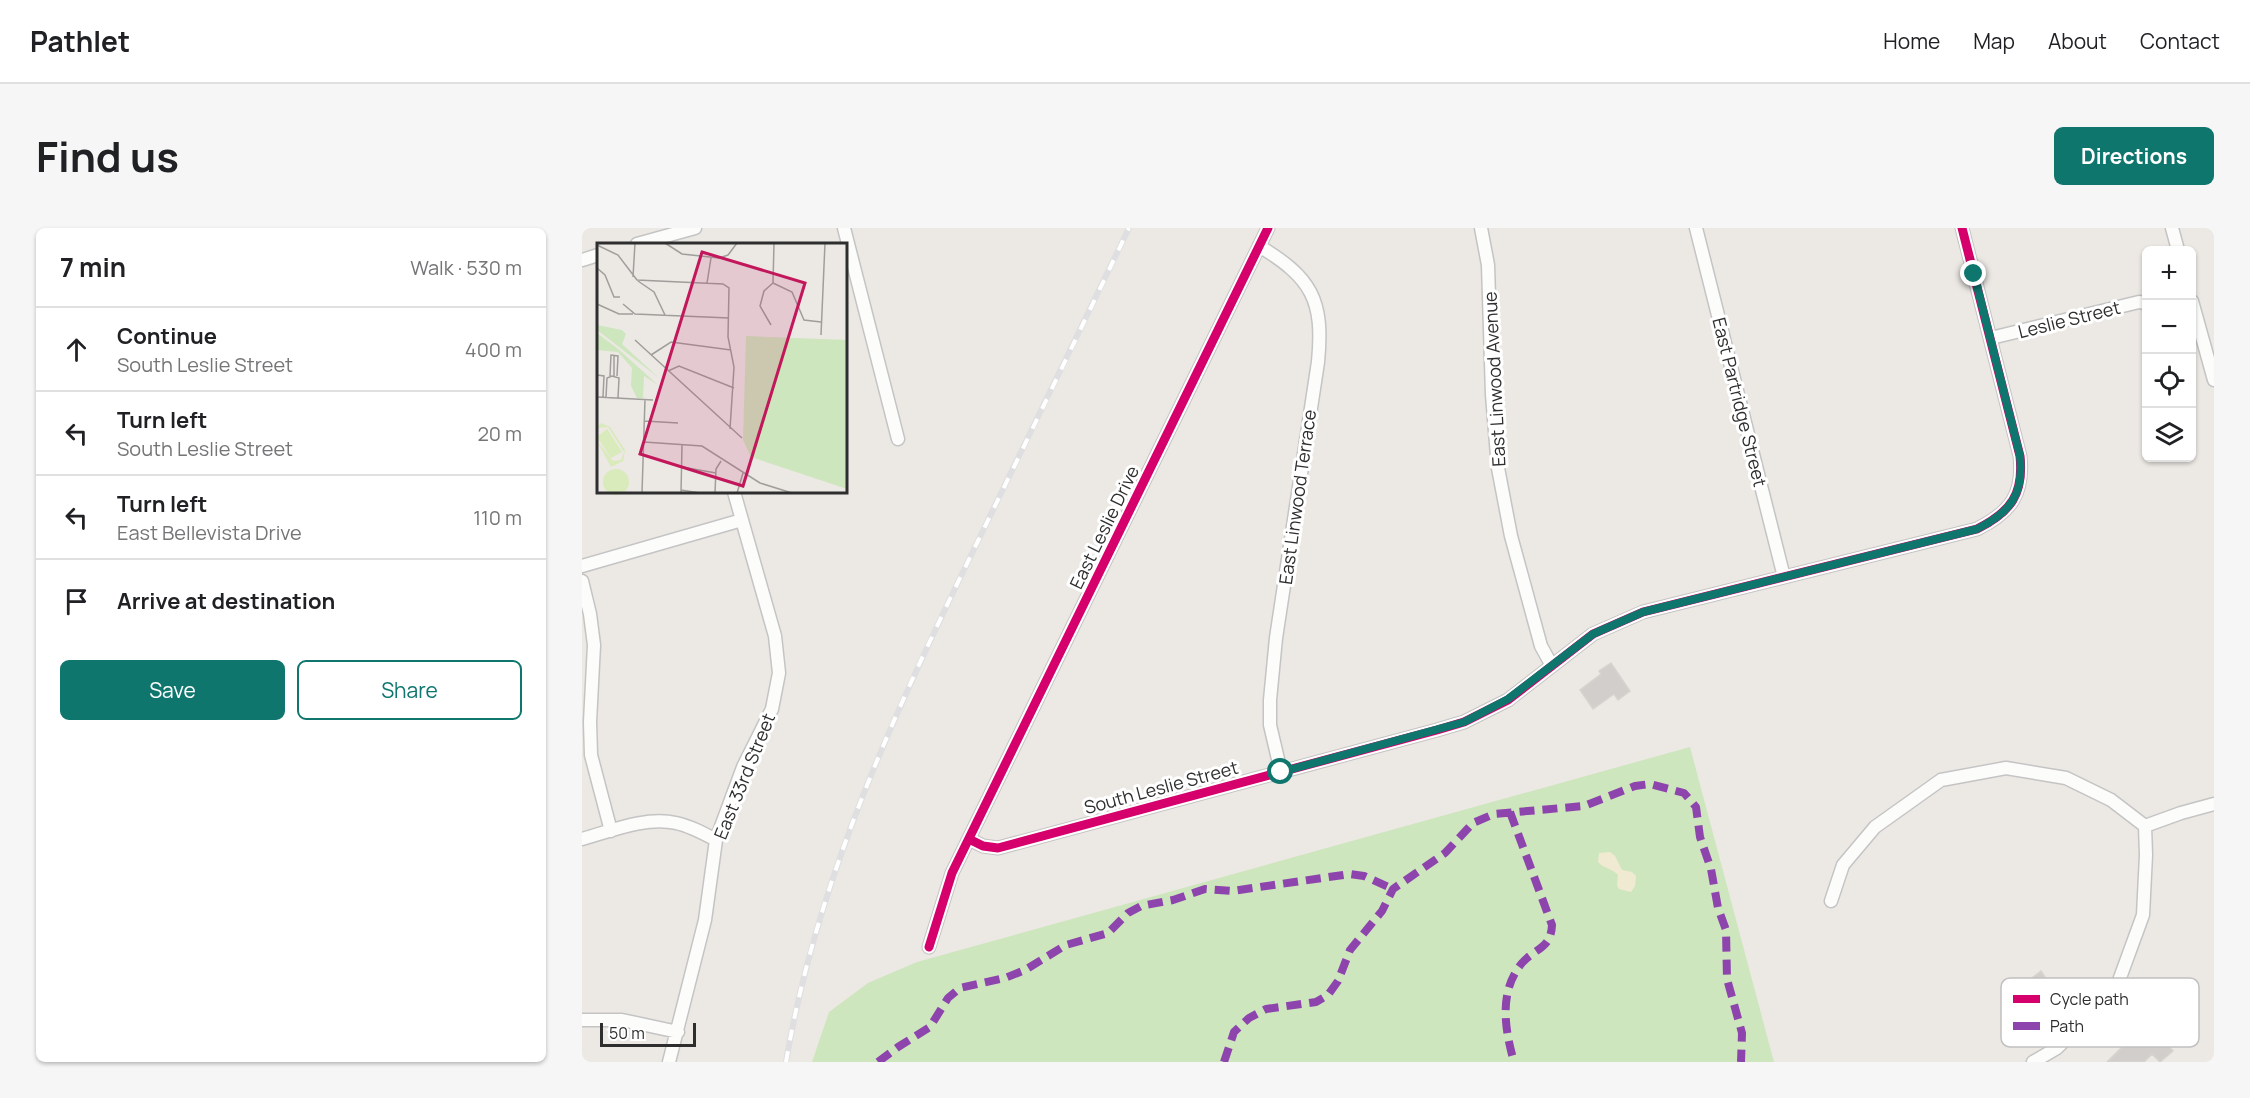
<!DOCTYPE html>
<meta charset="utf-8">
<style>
body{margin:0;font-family:Manrope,sans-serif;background:#f6f6f6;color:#202124}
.controls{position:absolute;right:18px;top:18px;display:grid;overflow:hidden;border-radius:9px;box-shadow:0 2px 4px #0004}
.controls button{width:54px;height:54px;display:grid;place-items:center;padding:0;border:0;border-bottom:2px solid #e0e0e0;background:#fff;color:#202124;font:30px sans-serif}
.scale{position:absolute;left:18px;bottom:15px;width:96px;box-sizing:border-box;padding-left:6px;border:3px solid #2e2e2e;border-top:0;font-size:16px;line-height:21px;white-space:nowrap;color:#2e2e2e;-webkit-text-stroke:4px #fff;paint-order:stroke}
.stop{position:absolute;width:18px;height:18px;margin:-14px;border:4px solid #0f766e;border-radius:50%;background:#fff}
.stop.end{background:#0f766e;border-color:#fff;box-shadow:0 2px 6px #0008}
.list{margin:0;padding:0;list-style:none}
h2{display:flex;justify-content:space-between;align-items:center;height:78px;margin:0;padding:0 24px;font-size:26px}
h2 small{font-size:20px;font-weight:400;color:#757577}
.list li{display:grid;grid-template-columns:39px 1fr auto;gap:18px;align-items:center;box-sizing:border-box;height:84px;padding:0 24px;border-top:2px solid #e0e0e0}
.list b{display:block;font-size:22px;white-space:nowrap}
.list p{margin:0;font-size:20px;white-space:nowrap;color:#757577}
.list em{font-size:20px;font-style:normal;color:#757577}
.actions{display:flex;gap:12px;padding:18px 24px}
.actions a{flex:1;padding:14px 0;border:2px solid #0f766e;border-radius:9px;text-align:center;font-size:21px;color:#0f766e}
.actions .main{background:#0f766e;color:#fff}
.icon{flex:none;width:33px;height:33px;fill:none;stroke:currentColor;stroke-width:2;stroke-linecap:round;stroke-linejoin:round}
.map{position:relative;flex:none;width:1632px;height:834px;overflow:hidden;border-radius:9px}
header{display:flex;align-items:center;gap:36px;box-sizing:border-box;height:84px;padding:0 30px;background:#fff;border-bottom:2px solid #e0e0e0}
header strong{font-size:28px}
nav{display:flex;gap:33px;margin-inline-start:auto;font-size:21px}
.intro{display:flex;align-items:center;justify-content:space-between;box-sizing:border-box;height:144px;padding:0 36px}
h1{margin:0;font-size:42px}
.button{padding:15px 27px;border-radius:9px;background:#0f766e;color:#fff;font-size:21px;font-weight:700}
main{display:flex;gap:36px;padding:0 36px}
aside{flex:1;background:#fff;border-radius:9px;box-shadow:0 2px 4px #0004}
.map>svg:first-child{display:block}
.green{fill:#cee6be}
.sand{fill:#f0ead3}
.building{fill:#d1cecb;stroke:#d7d4d0;stroke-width:1.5}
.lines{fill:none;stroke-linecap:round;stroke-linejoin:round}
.minor-casing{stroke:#c5c4c5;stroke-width:15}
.minor{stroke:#fcfcfb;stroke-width:12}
.rail-casing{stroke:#dfdfe1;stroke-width:6}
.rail{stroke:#fff;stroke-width:4;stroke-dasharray:11;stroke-linecap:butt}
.quiet{stroke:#8e44ad;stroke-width:8;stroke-dasharray:15 8;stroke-linecap:butt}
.cycleway-casing{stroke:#fff;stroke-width:13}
.cycleway{stroke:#d6006c;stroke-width:9}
.route{stroke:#0f766e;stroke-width:8}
.labels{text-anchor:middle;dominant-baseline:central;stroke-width:6;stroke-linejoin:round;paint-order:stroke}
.street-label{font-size:18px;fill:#2e2e2e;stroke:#fff}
.inset-road{fill:none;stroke:#a09e9b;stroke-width:1.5}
.view{fill:#c2185b;fill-opacity:0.15;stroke:#c2185b;stroke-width:3}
.inset-edge{fill:none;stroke:#2e2e2e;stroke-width:3}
.key{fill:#fff;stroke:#c0c0c0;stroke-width:1.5}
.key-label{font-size:16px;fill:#2e2e2e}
</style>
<header>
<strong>Pathlet</strong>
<nav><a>Home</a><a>Map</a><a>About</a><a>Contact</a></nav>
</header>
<div class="intro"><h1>Find us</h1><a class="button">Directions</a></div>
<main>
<aside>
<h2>7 min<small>Walk · 530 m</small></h2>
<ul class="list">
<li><svg class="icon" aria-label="ahead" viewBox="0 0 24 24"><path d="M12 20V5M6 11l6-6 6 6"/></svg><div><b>Continue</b><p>South Leslie Street</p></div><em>400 m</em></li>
<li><svg class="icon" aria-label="left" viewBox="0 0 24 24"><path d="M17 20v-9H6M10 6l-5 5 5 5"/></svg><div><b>Turn left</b><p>South Leslie Street</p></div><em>20 m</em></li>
<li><svg class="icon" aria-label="left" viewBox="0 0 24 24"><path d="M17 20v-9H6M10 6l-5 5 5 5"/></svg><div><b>Turn left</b><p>East Bellevista Drive</p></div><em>110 m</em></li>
<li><svg class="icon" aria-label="arrive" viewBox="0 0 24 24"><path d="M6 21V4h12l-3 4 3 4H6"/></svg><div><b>Arrive at destination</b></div></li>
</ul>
<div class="actions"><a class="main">Save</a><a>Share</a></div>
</aside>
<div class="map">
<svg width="1632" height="834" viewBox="0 0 1632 834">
<rect width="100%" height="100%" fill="#ece8e4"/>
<path class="green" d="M1108,519L1192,834H230L247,784L286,755L335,734Z"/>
<path class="sand" d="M1028,624L1033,628L1040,642L1050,644L1054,648L1053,658L1049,664L1037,661L1035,657L1036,647C1030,640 1022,641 1016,634L1017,625Z"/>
<path class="building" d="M1029,435L1048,463L1036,472L1032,466L1011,481L998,462L1019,446L1017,443Z
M1459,743L1471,761L1459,771L1463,776L1455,782L1452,779L1450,781L1441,771L1449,765L1442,756Z
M1552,807L1564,819L1578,807L1591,823L1578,834L1570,826L1562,834H1525Z"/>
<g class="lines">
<defs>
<path id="minor" d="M262,0L316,211
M899,0L906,37L910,167L916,240L929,308L959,418L970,438
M1114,0L1202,349
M1590,0L1596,22
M55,16L113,0
M677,18C730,50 742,72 736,134L694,410L688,472V497L699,544
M0,32L16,27
M1610,73L1632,152
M1409,110L1557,74L1564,75
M0,338L160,292
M0,353L8,386L12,417L8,494L9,527L29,603
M1563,598L1599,585L1632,576
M0,611C29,603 64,588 94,595C108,598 121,605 134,612
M387,611L401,618L416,620L855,502L882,494L926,472L1011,406L1061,384L1395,301C1429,284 1442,266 1438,228L1380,0
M1249,673L1261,637L1293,599L1359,552L1424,540L1484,550L1529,572L1563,598
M347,719L370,645L686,0
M0,792H40L96,804
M87,834L123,692L134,612L161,539L190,481L197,445L193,408L152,264
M1451,834L1475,820L1519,777L1535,758L1561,687L1564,627L1563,598"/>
</defs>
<use href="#minor" class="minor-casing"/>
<use href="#minor" class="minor"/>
<defs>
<path id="rail" d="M204,834C235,651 314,481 395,315C446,210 497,105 547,0"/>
</defs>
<use href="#rail" class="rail-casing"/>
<use href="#rail" class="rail"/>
<path class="quiet" d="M928,584L970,697C969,721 953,720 940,735C916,764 923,802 932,834
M296,834L316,819L348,799L366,770L378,760L423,750L443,742L484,717L526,705L546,685L559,678L591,672L623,661L650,663L768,646L782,648L811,661
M642,834L652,804L667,790L684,781L734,774L746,767L756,753L768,722L800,683L811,661L863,625L891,595L912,586L1002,578L1053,558L1068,556L1102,565L1114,579L1118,609L1129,641L1136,680L1144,702L1145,751L1160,805L1159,834"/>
<defs>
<path id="cycleway" d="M387,611L401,618L416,620L855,502L882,494L926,472L1011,406L1061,384L1395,301C1429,284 1442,266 1438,228L1380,0
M347,719L370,645L686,0"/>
</defs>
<use href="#cycleway" class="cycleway-casing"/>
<use href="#cycleway" class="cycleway"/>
</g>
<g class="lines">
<path class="route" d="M699,544L882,494L926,471L1011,406L1061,384L1395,301C1429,284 1442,266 1438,228L1392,46"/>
</g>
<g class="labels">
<g class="street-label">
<text transform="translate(1487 91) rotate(-14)">Leslie Street</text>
<text transform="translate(912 151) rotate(-93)">East Linwood Avenue</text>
<text transform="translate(1158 174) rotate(76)">East Partridge Street</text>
<text transform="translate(715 269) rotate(-82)">East Linwood Terrace</text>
<text transform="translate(522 299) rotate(-64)">East Leslie Drive</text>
<text transform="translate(162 548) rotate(-68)">East 33rd Street</text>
<text transform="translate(579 559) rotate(-15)">South Leslie Street</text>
</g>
</g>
<g transform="translate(15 15)">
<rect width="250" height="250" fill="#ece8e4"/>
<path d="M250,81V246L154,214L146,197L149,93L250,97ZM0,82L25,87L29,91L25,101L62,135L0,87ZM0,90L20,105L61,142L47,133L46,155H40L34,143L35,125L21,109L0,107Z" fill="#cee6be"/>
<path d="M4,180L13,184L28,207L26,218L14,224L0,198L16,218L24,217L27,209L11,184L0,185ZM10,186L25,209L14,215L0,194ZM6 239a13 13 0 1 1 26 0a13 13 0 1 1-26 0Z" fill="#d9eabb"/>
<path class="inset-road" d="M68,0L85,11L122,15L131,12L140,0M0,2L21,12L40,37L126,41L132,45L131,94L137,124L133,186M0,25L8,32L17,54H23M36,34L38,0M41,38L57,49L68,72M110,40L114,15M176,40L195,49L207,77L224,79M176,40L177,0M0,61L22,71H36M26,61L38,71L132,75M174,82L163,63L167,48L176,40M224,92L228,0M38,97L145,195M54,112L74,99L134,107M71,128L82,123L137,145M0,132L7,133L6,154M13,133L14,112L21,113L20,133M17,133V113M0,154L56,157M9,154L10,135L15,133L22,135L21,155M47,178L81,180M47,199L105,203L163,240L195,250M85,224L119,230M84,247L103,250M45,250L48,156M84,250L85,202M118,250L119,226L124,218M140,250L146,230"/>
<path class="view" d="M105,9L208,40L146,243L43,211Z"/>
<rect width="250" height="250" class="inset-edge"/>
</g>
<rect x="1419" y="750" width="198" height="69" rx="9" class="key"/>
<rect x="1431" y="767" width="27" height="8" fill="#d6006c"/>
<rect x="1431" y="794" width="27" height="8" fill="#8e44ad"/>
<g class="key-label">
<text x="1468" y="777">Cycle path</text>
<text x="1468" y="804">Path</text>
</g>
</svg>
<div class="controls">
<button>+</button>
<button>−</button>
<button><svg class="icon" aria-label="locate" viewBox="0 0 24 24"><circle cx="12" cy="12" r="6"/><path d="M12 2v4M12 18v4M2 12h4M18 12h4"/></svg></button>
<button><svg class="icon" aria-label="layers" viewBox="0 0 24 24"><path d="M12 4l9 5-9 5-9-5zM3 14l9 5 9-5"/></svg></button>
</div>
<div class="scale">50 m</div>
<div class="stop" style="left:699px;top:544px"></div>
<div class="stop end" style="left:1392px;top:46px"></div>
</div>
</main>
